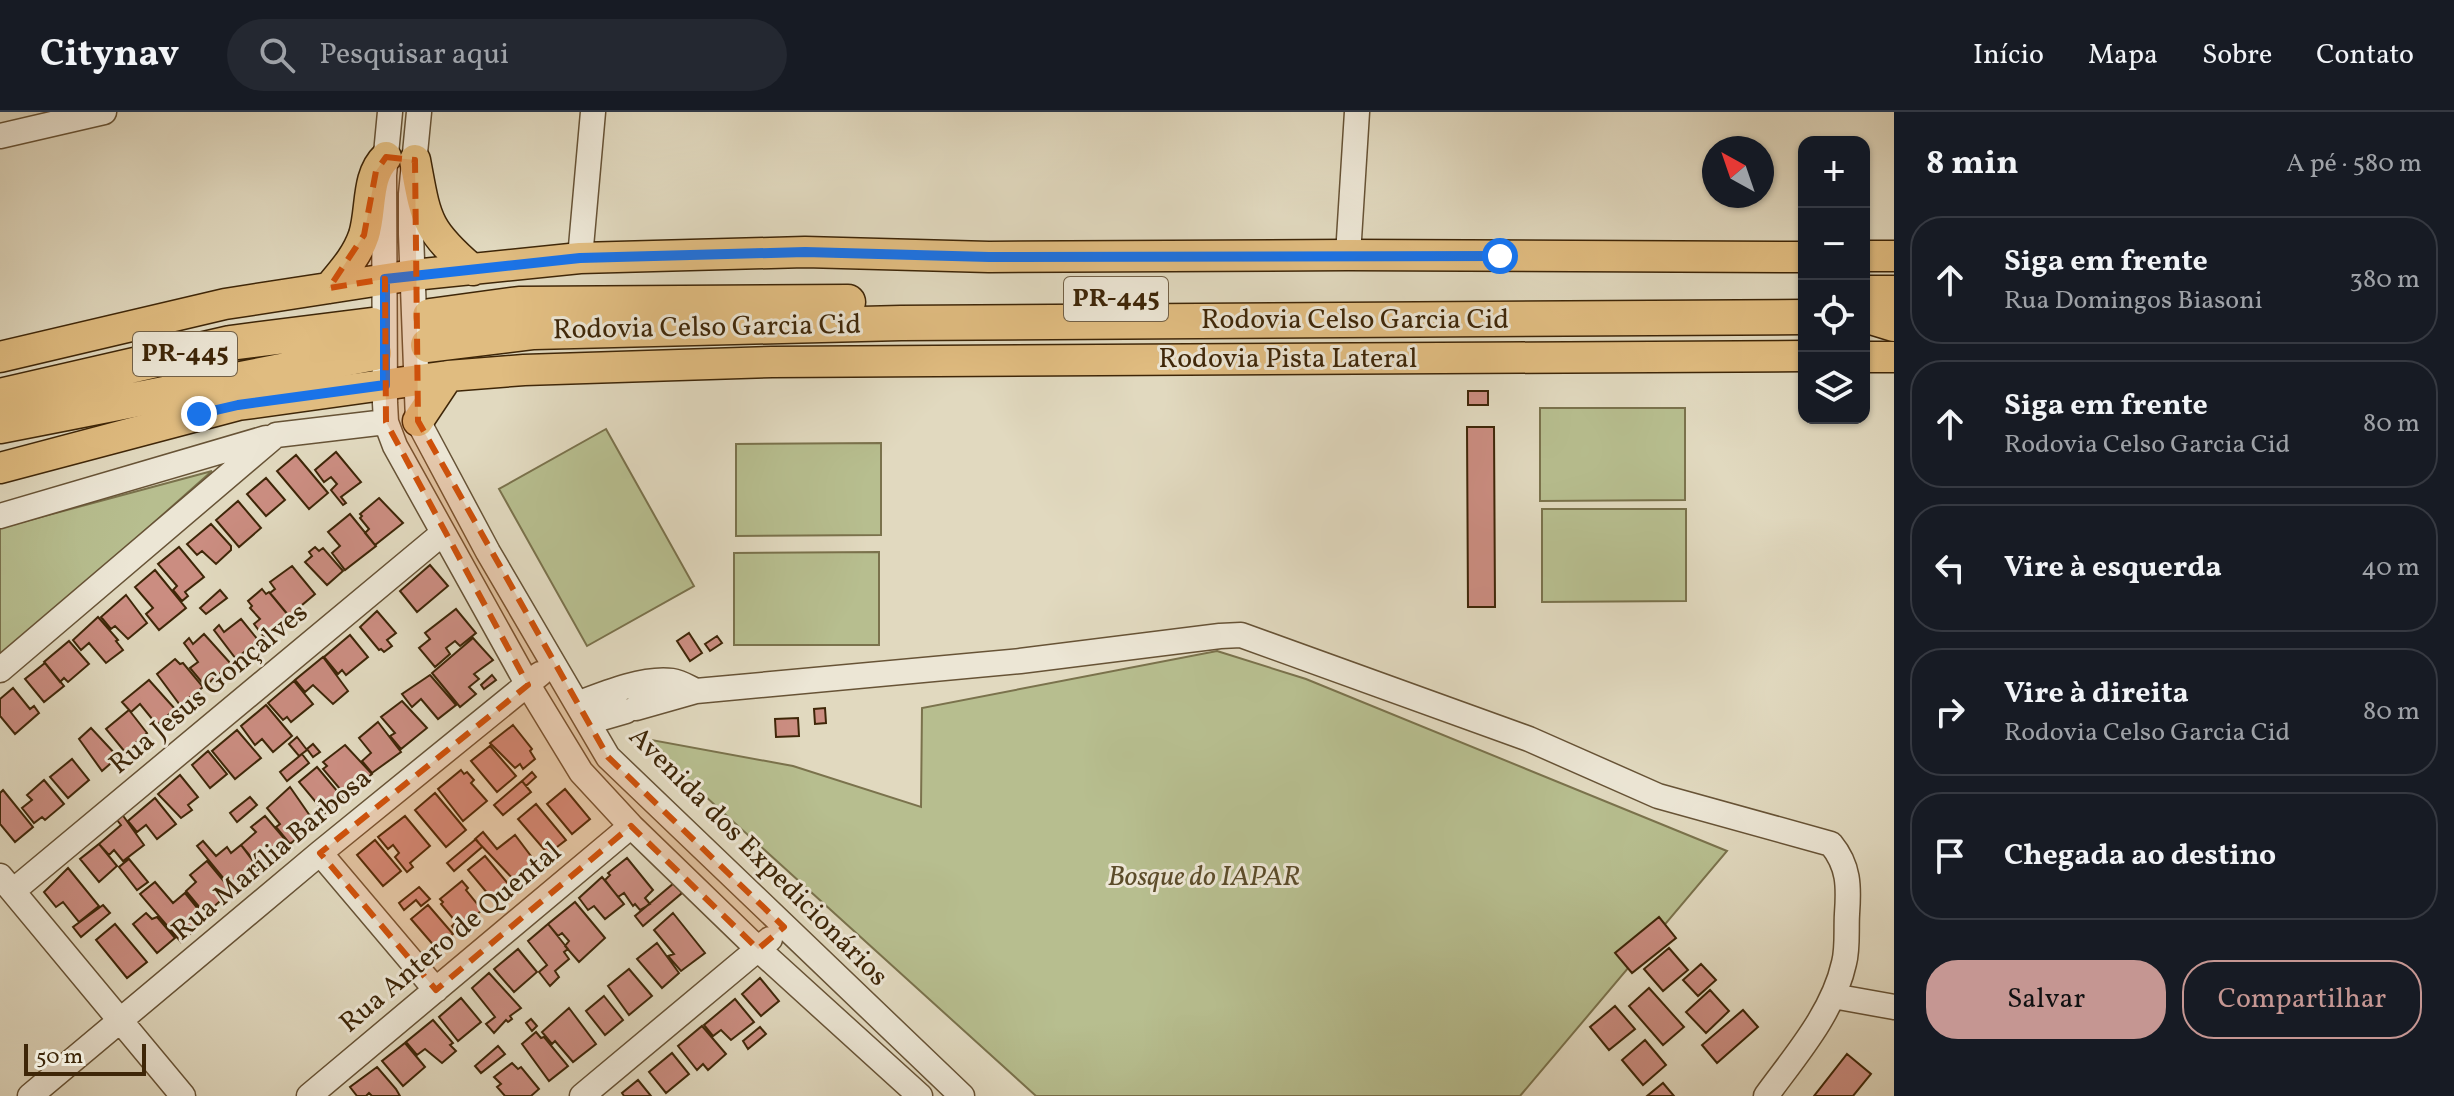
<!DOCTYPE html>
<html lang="pt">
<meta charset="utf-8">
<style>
body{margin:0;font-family:Vollkorn,serif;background:#242831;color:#f1f3f6}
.controls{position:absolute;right:24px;top:24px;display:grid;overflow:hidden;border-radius:16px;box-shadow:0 2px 6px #0004}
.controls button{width:72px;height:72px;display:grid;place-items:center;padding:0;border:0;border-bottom:2px solid #363941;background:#171b24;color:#f1f3f6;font:40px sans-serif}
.compass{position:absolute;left:1702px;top:24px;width:72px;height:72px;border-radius:50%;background:#171b24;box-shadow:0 2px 6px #0004;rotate:320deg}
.scale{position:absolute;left:24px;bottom:20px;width:122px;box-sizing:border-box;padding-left:8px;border:4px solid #3e2608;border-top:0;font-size:22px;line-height:28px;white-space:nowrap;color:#3e2608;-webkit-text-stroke:6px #ece6d5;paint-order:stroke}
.stop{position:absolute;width:24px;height:24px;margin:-18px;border:6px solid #1a73e8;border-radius:50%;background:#fff}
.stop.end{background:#1a73e8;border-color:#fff;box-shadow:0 2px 8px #0008}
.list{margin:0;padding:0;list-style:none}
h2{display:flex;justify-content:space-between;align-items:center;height:104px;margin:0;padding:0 32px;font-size:34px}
h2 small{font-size:26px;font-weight:400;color:#9ea1a6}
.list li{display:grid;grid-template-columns:52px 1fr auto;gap:24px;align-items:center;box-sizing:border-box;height:128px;margin:0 16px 16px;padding:0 16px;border:2px solid #363941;border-radius:32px}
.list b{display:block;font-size:30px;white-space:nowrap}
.list p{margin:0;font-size:26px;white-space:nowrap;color:#9ea1a6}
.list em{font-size:26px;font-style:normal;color:#9ea1a6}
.actions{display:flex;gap:16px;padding:24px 32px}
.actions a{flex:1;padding:18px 0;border:2px solid #c59692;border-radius:32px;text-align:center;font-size:28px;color:#c59692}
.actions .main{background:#c59692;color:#111}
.icon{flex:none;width:44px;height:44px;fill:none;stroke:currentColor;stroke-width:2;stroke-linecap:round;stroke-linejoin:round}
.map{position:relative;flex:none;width:1894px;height:984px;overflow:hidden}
header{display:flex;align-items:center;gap:48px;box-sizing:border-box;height:112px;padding:0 40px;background:#171b24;border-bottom:2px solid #363941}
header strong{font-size:38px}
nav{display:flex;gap:44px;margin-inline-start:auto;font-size:28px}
.search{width:560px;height:72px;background:#242831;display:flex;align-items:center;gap:20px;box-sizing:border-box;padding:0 28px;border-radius:44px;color:#9ea1a6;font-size:30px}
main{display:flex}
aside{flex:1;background:#171b24}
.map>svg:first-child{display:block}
.green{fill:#b7be8f;stroke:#7a724c;stroke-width:2}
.building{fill:#cb8d81;stroke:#3e2608;stroke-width:2}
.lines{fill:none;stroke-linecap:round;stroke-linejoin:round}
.minor-casing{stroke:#675336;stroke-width:27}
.major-casing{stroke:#3e2608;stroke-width:33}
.highway-casing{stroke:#3e2608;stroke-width:37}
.minor{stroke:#ece6d5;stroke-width:24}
.major{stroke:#e0bc80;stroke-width:30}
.highway{stroke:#e0bc80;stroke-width:34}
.route{stroke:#1a73e8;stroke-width:10}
.marked{fill:#ce510b;fill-opacity:0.2;stroke:#ce510b;stroke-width:6;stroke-dasharray:16 10;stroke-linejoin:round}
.labels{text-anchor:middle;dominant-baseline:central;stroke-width:6;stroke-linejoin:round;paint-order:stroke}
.shield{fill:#ece6d5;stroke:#726046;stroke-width:2}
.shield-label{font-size:26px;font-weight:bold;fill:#3e2608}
.street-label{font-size:28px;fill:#3e2608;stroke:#ece6d5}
.park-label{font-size:28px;font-style:italic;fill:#5c4c2a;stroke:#ece6d5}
</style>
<header>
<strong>Citynav</strong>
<div class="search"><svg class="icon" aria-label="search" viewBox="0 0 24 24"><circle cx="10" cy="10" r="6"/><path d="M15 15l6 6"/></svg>Pesquisar aqui</div>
<nav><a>Início</a><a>Mapa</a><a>Sobre</a><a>Contato</a></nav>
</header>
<main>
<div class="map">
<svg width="1894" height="984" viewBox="0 0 1894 984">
<rect width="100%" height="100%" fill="#e1d9bf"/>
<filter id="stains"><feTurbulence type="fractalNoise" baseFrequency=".0025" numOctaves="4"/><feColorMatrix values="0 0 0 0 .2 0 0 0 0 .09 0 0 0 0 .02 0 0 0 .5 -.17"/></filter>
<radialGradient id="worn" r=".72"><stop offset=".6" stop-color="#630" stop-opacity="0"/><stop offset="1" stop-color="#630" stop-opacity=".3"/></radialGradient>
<path class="green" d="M1540,296H1685V388L1540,389Z
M606,317L694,474L587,534L499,377Z
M881,331V423L736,424V332Z
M212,359L0,547V416Z
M1542,397H1686V489L1542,490Z
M879,440V533H734V441Z
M1217,539L1306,567L1727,739L1520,984H1036L641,626L793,654L921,695L922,596Z"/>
<path class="building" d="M1468,279H1488V293H1468Z
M1467,315H1494L1495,495H1468Z
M336,340L361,370L341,385L346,391L343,393L331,378L337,372L331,365L324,370L315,358Z
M296,343L328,381L309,397L277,359Z
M266,366L285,388L266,404L247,382Z
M379,386L403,411L375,433L365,421L369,417L360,406L362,404L360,402Z
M238,389L261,416L239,435L216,408Z
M350,402L376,434L345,458L332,441L340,434L328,420Z
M211,412L231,434V438L216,452L202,439L197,443L187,432Z
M179,435L204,465L185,480L188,484L182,489L173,478L177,474L158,452Z
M315,435L319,439L323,436L343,459L327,473L305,450L312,444L309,440Z
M430,453L448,474L417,500L400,479Z
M292,454L315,482L289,504L270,481L275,477L270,470Z
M155,458L186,496L159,518L146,502L153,496L135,475Z
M262,477L266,482L269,480L288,503L264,525L254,512L260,507L250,496L252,494L248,489Z
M220,478L227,486L206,502L200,496Z
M126,483L147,511L128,527L115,514L111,517L101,505Z
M456,497L476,521L460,534L455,529L446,536L450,542L435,555L419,536L430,527L425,521Z
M377,499L396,521L387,528L392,534L384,540L381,537L379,538L360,515Z
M98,505L118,528L116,529L123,538L106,551L89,531L81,538L73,528Z
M241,507L258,528L236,547L214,518L219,513L224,520Z
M689,521L702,541L690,549L677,529Z
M204,522L231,552L205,574L190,556L198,550L184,531L189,526L193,532Z
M350,523L368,545L346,563L342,558L338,562L324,545Z
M717,524L722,531L710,539L705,532Z
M473,526L493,548L474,562L479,567L469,575L476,582L460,595L432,561Z
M69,529L89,552L68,570L64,566L60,570L44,550Z
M323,545L348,579L333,592L313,573L305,580L295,568Z
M175,547L180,552L183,551L203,575L180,593L157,562Z
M45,551L64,574L44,590L25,567Z
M430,563L456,593L438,607L421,587L412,595L402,582Z
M492,563L496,568L484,577L481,573Z
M149,568L175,597L157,613L140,592L131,600L122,590Z
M294,569L313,592L291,610L287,605L283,608L268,591Z
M13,576L30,597L34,594L39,601L15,622L0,604V587Z
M402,589L427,616L401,637L390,624L395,621L381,605Z
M266,593L292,624L273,640L262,627L255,633L241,614Z
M825,596L826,611L815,612L814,597Z
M129,598L147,621L125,640L106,617Z
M798,606L799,624L776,625L775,607Z
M378,610L401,640L372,661L362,649L371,641L359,626Z
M513,613L532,637L530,639L535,647L523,657L520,652L515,656L490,631Z
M91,616L118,645L102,659L79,627Z
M237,618L261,646L235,667L212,639Z
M297,625L307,638L299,644L289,632Z
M313,632L320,640L313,645L307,637Z
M345,633L372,662L346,684L323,657L327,654L323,650Z
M490,634L516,664L497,680L471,649Z
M208,639L227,662L210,676L192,653Z
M302,642L309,651L287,669L280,660Z
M72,647L89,668L68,686L50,665Z
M317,655L343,686L325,701L299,670Z
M461,658L464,662L467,660L474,668L471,671L487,689L463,709L438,677Z
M532,660L536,665L526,674L522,669Z
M180,663L198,685L188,693L192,698L181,706L158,682Z
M44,668L64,692L45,708L42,705L34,711L22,696L32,688L27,683Z
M522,669L531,680L503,703L494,693Z
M290,675L315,711L290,732L276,715L280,712L267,696Z
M565,677L590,707L572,722L547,692Z
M3,678L33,715L15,730L0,712V681Z
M435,681L466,718L446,735L415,698Z
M250,685L257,693L237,710L230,701Z
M155,686L176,712L157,727L146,713L137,720L128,709Z
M536,692L566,728L548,742L518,707Z
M119,698L144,733L123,749L114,738L109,743L99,732L121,713L113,703Z
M265,704L289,732L260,756L241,733L256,720L251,715Z
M405,704L430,734L410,751L413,755L407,760L395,745L399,741L393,733L388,737L378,725Z
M483,720L497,737L515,723L537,752L515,769L475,727Z
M476,727L482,735L454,759L447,751Z
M375,728L401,759L383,774L357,743Z
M203,729L216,744L227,735L231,741L241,733L259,757L233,778L197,734Z
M99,732L117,754L99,770L80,747Z
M485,744L510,774L493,788L468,758Z
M627,746L653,778L645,786L650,792L640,798L635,792L633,794L624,781L618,785L605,768L610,763L608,761Z
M129,747L148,770L137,778L119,755Z
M207,749L232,779L205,802L186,779L196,770L190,763Z
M68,756L99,794L79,810L63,790L56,795L44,780Z
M602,765L624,792L605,807L594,794L588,798L579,786Z
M462,769L468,776L466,778L482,798L457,820L452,814L456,810L441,792L443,790L440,787Z
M155,770L173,791L185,781L203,803L195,810L199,814L181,830L140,782Z
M674,771L682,781L643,814L635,804Z
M419,775L430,787L421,794L416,788L404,798L399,791Z
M575,790L605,826L579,850L565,834L569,829L562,821L558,824L548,812Z
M103,793L110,801L81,825L73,815Z
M428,793L453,822L436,836L411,807Z
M146,801L152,807L157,805L175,826L157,841L133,812Z
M673,801L705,841L681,859L668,844L674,842L654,818Z
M1659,805L1676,826L1632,861L1615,841Z
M115,812L147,850L127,866L96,828Z
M548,812L568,837L564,840L569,847L555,859L559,865L550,874L539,860L547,853L528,829Z
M657,831L679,861L662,876L637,847Z
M1669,836L1688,858L1663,879L1644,857Z
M518,837L537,860L514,880L494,857Z
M1701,852L1716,868L1698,884L1683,868Z
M629,857L652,884L629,903L608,874Z
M489,861L521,896L510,904L512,907L508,910L506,908L494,921L486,912L495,905L472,876Z
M760,866L779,889L761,904L742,882Z
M1649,876L1684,915L1663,933L1629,894Z
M1710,878L1729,899L1706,921L1686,900Z
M604,884L623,908L605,923L586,899Z
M461,886L481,910L458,929L439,905Z
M735,887L754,910L731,928L721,918L713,924L704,913Z
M1615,894L1635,917L1609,938L1590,915Z
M569,896L596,932L573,950L555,929L552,932L542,920Z
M1743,898L1758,915L1717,951L1702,933Z
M531,907L537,914L532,919L526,911Z
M433,908L453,931L450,933L456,939L442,951L425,937L417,943L406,930Z
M702,914L726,942L708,958L703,952L697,958L678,934Z
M760,915L766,922L748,937L743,929Z
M536,920L541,926L544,925L568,954L549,969L522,932Z
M1645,928L1666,953L1643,973L1622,948Z
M405,931L425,955L403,974L382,949Z
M498,934L505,942L481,961L475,954Z
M672,941L689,962L666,981L649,960Z
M1847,942L1871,962L1853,984H1814Z
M512,951L518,957L521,955L539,977L531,984H505L497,975L501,972L494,965Z
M377,955L396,977L400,984H372L369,981L366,984H357L350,975Z
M638,968L651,984H624L622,981Z
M1663,971L1674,984H1647Z"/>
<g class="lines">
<defs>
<path id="minor" d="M390,0L384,63L385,291L386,310L395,334L528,573L581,660L631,714L758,837L920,984
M419,0L411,82V122L418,309L488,440L608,645L962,984
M0,24L104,0
M1348,143L1357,0
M580,146L593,0
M0,404L266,326
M0,558L276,323L386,310
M577,592C603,582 644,565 672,569C680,570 688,575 696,579
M636,596L696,579L1020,549L1220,524L1241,523L1529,627L1658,684L1831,732C1849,754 1849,774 1847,802C1846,818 1848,836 1844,851C1833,901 1795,944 1766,984
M588,610L626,599
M320,741L436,878
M0,764L183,984
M13,779L443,421
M1833,884L1894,895
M30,984L320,741L540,562
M309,984L631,714
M582,984L770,827"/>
<path id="major" d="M415,48C426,107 425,117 473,158
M1864,144H1894
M329,176C343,159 357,144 364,123C372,97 366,64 386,45
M0,245L225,192L413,163L580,146L805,140L989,145L1348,143L1804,145
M1864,245H1894
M418,309L448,264
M0,356L238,293L448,264L524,258L772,250L1804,244"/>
<path id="highway" d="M1864,181H1894
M430,204L519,192L848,190
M1868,204L1894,212
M428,233L534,220L901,211L1804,205
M0,284L230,231L372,213
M0,314L374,241"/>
</defs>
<use href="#minor" class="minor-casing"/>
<use href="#major" class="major-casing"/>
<use href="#highway" class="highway-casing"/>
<use href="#minor" class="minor"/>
<use href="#major" class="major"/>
<use href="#highway" class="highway"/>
</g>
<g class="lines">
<path class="route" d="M199,302L238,293L385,273V167L580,146L805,140L989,145L1500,144"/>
</g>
<path class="marked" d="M386,45L415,48L418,309L608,645L784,815L758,837L631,714L436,878L320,741L528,573L386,310L385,167L329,176L364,123L376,59Z"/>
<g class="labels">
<g class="shield">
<rect x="1064" y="165" width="104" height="44" rx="6"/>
<rect x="133" y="220" width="104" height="44" rx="6"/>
</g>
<g class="shield-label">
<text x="1116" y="187">PR-445</text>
<text x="185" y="242">PR-445</text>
</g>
<g class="street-label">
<text x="1355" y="208">Rodovia Celso Garcia Cid</text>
<text transform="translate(707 216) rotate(-1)">Rodovia Celso Garcia Cid</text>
<text x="1288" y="247">Rodovia Pista Lateral</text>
<text transform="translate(209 577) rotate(-40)">Rua Jesus Gonçalves</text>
<text transform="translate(272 743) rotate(-40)">Rua Marília Barbosa</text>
<text transform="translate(758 745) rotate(45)">Avenida dos Expedicionários</text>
<text transform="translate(451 826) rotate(-40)">Rua Antero de Quental</text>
</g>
<g class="park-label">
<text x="1204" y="765">Bosque do IAPAR</text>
</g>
</g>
<rect width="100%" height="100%" filter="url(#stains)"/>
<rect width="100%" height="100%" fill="url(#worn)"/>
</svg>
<div class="controls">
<button>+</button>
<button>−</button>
<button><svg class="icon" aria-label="locate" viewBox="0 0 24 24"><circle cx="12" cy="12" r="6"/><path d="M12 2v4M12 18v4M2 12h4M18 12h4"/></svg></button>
<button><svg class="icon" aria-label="layers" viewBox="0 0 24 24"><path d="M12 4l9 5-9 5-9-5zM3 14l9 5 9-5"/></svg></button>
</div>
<svg class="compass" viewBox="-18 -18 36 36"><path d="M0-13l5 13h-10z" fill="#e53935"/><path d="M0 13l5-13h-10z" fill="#9ea1a6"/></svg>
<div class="scale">50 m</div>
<div class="stop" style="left:1500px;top:144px"></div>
<div class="stop end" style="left:199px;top:302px"></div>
</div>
<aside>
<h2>8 min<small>A pé · 580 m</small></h2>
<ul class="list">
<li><svg class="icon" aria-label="ahead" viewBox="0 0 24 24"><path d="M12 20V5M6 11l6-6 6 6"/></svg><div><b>Siga em frente</b><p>Rua Domingos Biasoni</p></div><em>380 m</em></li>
<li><svg class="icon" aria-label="ahead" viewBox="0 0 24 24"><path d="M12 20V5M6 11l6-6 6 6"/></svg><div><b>Siga em frente</b><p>Rodovia Celso Garcia Cid</p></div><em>80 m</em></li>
<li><svg class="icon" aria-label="left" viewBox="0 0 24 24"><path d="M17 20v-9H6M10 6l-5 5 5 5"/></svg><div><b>Vire à esquerda</b></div><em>40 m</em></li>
<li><svg class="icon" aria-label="right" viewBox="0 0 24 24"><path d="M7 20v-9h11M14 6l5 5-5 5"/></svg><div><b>Vire à direita</b><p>Rodovia Celso Garcia Cid</p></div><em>80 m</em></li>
<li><svg class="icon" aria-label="arrive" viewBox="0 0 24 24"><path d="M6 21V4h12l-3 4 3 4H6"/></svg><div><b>Chegada ao destino</b></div></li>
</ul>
<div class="actions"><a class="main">Salvar</a><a>Compartilhar</a></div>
</aside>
</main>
